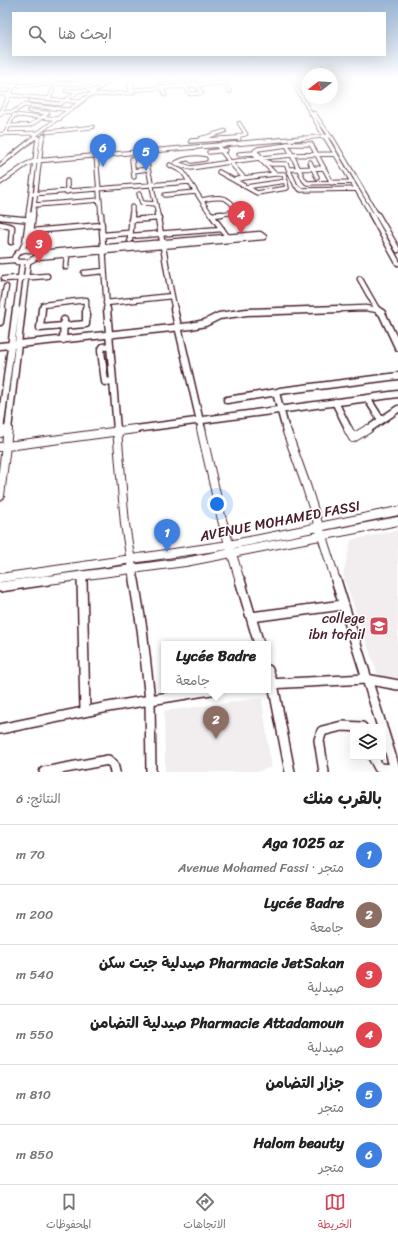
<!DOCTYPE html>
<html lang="ar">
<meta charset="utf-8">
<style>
body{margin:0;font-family:Sriracha,"Playpen Sans Arabic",sans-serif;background:#f6f6f6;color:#222;direction:rtl}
.controls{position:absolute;right:12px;bottom:12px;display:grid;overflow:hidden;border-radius:0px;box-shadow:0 4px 16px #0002}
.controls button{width:36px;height:36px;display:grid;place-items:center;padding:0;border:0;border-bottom:1px solid #e0e0e0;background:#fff;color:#222;font:20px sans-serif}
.compass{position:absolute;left:302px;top:68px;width:36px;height:36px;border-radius:50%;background:#fff;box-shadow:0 4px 16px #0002;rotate:253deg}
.you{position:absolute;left:217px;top:504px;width:14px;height:14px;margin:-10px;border:3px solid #fff;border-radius:50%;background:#1a73e8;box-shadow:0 0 0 6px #1a73e833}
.badge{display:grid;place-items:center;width:26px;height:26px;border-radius:50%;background:#d1495b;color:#fff;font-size:13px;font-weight:700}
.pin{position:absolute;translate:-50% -33px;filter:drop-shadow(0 1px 2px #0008)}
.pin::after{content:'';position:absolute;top:21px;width:14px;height:12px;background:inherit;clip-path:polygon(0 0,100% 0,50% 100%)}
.popup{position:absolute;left:161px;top:641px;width:110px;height:52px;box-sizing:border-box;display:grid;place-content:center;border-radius:0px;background:#fff;filter:drop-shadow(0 1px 3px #0005);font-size:13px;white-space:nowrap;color:#767676}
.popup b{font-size:15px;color:#222}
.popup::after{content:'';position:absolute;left:50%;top:100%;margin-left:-8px;border:8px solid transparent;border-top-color:#fff}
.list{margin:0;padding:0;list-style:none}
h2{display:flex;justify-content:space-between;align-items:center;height:52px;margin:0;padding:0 16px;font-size:17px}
h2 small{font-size:13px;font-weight:400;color:#767676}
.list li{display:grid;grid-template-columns:26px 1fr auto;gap:12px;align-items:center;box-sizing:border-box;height:60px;padding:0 16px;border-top:1px solid #e0e0e0}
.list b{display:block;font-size:15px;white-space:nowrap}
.list p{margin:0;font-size:13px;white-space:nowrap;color:#767676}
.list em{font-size:13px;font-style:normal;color:#767676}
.icon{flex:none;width:22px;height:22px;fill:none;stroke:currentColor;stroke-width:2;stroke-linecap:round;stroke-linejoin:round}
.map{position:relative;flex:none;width:398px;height:772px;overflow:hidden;direction:ltr}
.search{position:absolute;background:#fff;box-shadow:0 4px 16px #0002;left:12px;right:12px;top:12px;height:44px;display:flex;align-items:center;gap:10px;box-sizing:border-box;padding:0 14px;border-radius:0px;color:#767676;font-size:15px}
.sheet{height:412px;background:#fff}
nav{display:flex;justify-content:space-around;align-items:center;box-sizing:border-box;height:56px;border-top:1px solid #e0e0e0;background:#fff;font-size:11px;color:#767676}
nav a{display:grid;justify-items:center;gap:2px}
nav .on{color:#d1495b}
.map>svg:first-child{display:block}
.built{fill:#f2eeef}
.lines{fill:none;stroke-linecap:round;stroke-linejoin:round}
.stream{stroke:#91787e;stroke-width:1}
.minor-far5-casing{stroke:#4a1f2b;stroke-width:4.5}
.minor-far4-casing{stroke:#4a1f2b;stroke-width:5.5}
.minor-far3-casing{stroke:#4a1f2b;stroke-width:7}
.minor-far2-casing{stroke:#4a1f2b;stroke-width:9}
.minor-far1-casing{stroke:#4a1f2b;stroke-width:10}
.minor-casing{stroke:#4a1f2b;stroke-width:12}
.minor-far5{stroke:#fff;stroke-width:3}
.minor-far4{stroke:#fff;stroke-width:3.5}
.minor-far3{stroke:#fff;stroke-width:4.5}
.minor-far2{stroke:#fff;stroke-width:6}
.minor-far1{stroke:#fff;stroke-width:8}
.minor{stroke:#fff;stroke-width:9}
.labels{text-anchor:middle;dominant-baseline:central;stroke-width:3;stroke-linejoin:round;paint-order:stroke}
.near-street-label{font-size:14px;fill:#4a1f2b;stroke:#fff}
.near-poi-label{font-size:14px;fill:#4a1f2b;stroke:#fff;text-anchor:end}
</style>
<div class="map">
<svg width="398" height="772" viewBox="0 0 398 772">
<rect width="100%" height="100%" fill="#fff"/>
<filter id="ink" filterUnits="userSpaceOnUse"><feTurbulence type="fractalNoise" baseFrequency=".025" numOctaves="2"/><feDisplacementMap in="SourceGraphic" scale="8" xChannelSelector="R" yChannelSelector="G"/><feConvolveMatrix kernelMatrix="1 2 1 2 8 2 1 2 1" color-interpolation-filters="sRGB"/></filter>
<g filter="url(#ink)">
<path class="built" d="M398,530V679L378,676L343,575L351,540Z
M262,698L271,767L257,772H165L164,711Z"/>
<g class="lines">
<path class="stream" d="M95,94L114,79
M73,111L92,96"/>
<defs>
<path id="minor-far5" d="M55,79H78
M291,79L326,139
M0,80H4
M222,80L230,92
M159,81L190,79
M0,86L88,83L105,79
M161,86L165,95
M185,86L190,94L202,93L192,79
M133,90L224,83
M66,91L93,90
M0,94L80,102
M91,95L131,93L129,84H132L133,93
M49,99L53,90
M30,101L60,104L80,90
M24,105L70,110
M0,112H13L26,104
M314,113L332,139
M0,115L17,79
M239,123L246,134L238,136L239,139
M9,126L31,125L48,113L29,111
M47,132L93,127
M0,134L37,133
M5,134L14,115L60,119
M37,138L34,136L111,79
M32,139L35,137
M38,139V137
M42,139L44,135
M200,139L225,131
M221,139L239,138
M291,139L328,136"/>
<path id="minor-far4" d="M326,138L372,215
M332,138L377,215
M200,139L203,138
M191,141L237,138
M286,144H311L332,183
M217,145L230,162L259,158
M287,145L292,155L262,158L255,151L258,149Z
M142,148L150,151L145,154L137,152Z
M150,151L303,138
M209,152L226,150
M145,154L158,215
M96,155L101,215
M292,155L304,180L307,183L353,182
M292,155L336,154
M132,159L134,177
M189,159L192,161L205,159C196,157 184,158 176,163L191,168L230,162L244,178L234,180
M264,160L271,164H286L296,186L301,190L357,189
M310,162L317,177
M0,165L34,138
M170,165L183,172L211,215
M289,169L324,168
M133,171L148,169
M219,172L257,193L287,188L284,174H275L254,153L239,154
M244,178L275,174
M67,181V192
M0,183L27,164L35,161L138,152
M246,187L286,181
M31,194L189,182
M139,194L142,203L156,204
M165,195L195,192
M201,200C219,197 226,194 237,210L235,212L215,215
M35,205L100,200
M28,215L38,138
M33,215L42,138
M132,215V207"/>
<path id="minor-far3" d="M101,214L107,310
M157,214C164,246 167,278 175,310
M211,214L229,239
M371,214L398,263
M377,214L398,250
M212,215L222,214
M0,217L32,220
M131,220L159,218
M0,224L12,227L11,242
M32,231L102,225
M260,234L264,237L37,257L28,262H17L14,258C19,248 29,248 38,253Z
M103,235L128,233
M130,236L222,229
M130,240L132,214
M33,250L30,243L33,214
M21,251L25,243L29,214
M0,261L14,260
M66,267L67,255
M84,273L104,271
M4,279L47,276
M360,279L377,309
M106,303L172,296
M2,310L6,287
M16,310L22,263
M22,310L28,262
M42,310L43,305L86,300V310
M310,310L365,308L378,310"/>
<path id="minor-far2" d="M42,309L40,328L86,324V309
M107,309L113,381L105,382L101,351L103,347L109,346
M174,309L202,430
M376,309L382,313L398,347
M0,322L2,309
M63,340L64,320
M0,346L191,326L205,323L219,316L247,312L339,309
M113,381L117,430
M367,398L381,420
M227,400L278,392
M335,402L349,430
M0,430L16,309
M8,430L22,309
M128,430L398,394
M286,430L276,393L280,391L398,376
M367,430L398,409"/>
<path id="minor-far1" d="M117,429L125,524L134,581
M201,429L222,520L240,581
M286,429L306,485L336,581
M348,429L353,438L368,429
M0,433L1,429
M0,447L135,429
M0,496L8,429
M82,575V581
M0,578L229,545L398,511
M41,581L185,562L398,521"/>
<path id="minor" d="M82,580L85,711
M134,580L142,629L150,700L151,772
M240,580L259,644
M336,580L382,727
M0,587L48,580
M251,617L343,605
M268,670L273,684L290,772
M268,684L366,679L398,685
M0,729L108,707L211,690
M383,730L396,772
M373,757L379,768L395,769
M44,772L108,760L113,764L115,772
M324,772L319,740L322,731L342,726L362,727"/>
</defs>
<use href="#minor-far5" class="minor-far5-casing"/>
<use href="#minor-far4" class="minor-far4-casing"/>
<use href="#minor-far3" class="minor-far3-casing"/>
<use href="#minor-far2" class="minor-far2-casing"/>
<use href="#minor-far1" class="minor-far1-casing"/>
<use href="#minor" class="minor-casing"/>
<use href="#minor-far5" class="minor-far5"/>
<use href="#minor-far4" class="minor-far4"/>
<use href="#minor-far3" class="minor-far3"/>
<use href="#minor-far2" class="minor-far2"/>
<use href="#minor-far1" class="minor-far1"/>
<use href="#minor" class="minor"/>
</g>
</g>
<linearGradient id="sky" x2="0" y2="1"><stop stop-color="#98b4d4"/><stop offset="0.42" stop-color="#fff"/><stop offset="1" stop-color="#fff" stop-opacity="0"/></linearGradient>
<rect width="398" height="187" fill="url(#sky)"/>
<defs>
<symbol id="school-square" viewBox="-11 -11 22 22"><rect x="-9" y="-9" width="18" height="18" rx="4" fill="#d1495b" stroke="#fff"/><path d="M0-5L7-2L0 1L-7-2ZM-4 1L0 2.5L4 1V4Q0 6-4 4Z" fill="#fff"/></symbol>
</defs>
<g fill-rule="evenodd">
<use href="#school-square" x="368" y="615" width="22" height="22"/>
</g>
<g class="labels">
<g class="near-street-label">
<text transform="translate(280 521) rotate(-11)">AVENUE MOHAMED FASSI</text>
</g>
<g class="near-poi-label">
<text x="365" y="618">college<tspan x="365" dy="16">ibn tofail</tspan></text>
</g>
</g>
</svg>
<div class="controls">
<button><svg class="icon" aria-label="layers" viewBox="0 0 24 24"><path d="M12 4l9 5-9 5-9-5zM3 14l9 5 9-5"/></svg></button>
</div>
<svg class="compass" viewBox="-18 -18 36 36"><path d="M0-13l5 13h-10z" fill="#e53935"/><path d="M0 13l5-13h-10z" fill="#767676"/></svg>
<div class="you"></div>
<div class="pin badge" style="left:167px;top:552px;background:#3f7fe0">1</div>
<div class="pin badge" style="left:216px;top:739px;background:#8d6e63">2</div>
<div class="popup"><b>Lycée Badre</b>جامعة</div>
<div class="pin badge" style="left:39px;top:263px;background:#e0444e">3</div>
<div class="pin badge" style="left:241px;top:234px;background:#e0444e">4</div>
<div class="pin badge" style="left:146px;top:171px;background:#3f7fe0">5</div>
<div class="pin badge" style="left:103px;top:167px;background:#3f7fe0">6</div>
<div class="search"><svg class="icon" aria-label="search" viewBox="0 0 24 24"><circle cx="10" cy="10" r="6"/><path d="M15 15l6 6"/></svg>ابحث هنا</div>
</div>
<section class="sheet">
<h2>بالقرب منك<small>النتائج: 6</small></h2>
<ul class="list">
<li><span class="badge" style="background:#3f7fe0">1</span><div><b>Aga 1025 az</b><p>متجر · Avenue Mohamed Fassi</p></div><em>70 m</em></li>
<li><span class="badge" style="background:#8d6e63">2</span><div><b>Lycée Badre</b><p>جامعة</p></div><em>200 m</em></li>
<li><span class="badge" style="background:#e0444e">3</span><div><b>Pharmacie JetSakan صيدلية جيت سكن</b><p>صيدلية</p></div><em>540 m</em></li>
<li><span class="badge" style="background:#e0444e">4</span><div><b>Pharmacie Attadamoun صيدلية التضامن</b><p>صيدلية</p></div><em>550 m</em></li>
<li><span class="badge" style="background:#3f7fe0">5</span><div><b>جزار التضامن</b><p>متجر</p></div><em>810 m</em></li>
<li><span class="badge" style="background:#3f7fe0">6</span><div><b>Halom beauty</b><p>متجر</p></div><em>850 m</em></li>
</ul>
</section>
<nav>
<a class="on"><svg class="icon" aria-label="map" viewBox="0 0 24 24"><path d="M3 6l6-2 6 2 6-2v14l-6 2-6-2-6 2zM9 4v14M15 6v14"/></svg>الخريطة</a>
<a><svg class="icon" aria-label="directions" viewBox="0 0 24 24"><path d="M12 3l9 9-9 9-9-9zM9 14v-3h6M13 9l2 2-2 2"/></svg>الاتجاهات</a>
<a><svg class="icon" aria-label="saved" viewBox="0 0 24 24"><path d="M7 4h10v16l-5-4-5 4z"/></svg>المحفوظات</a>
</nav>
